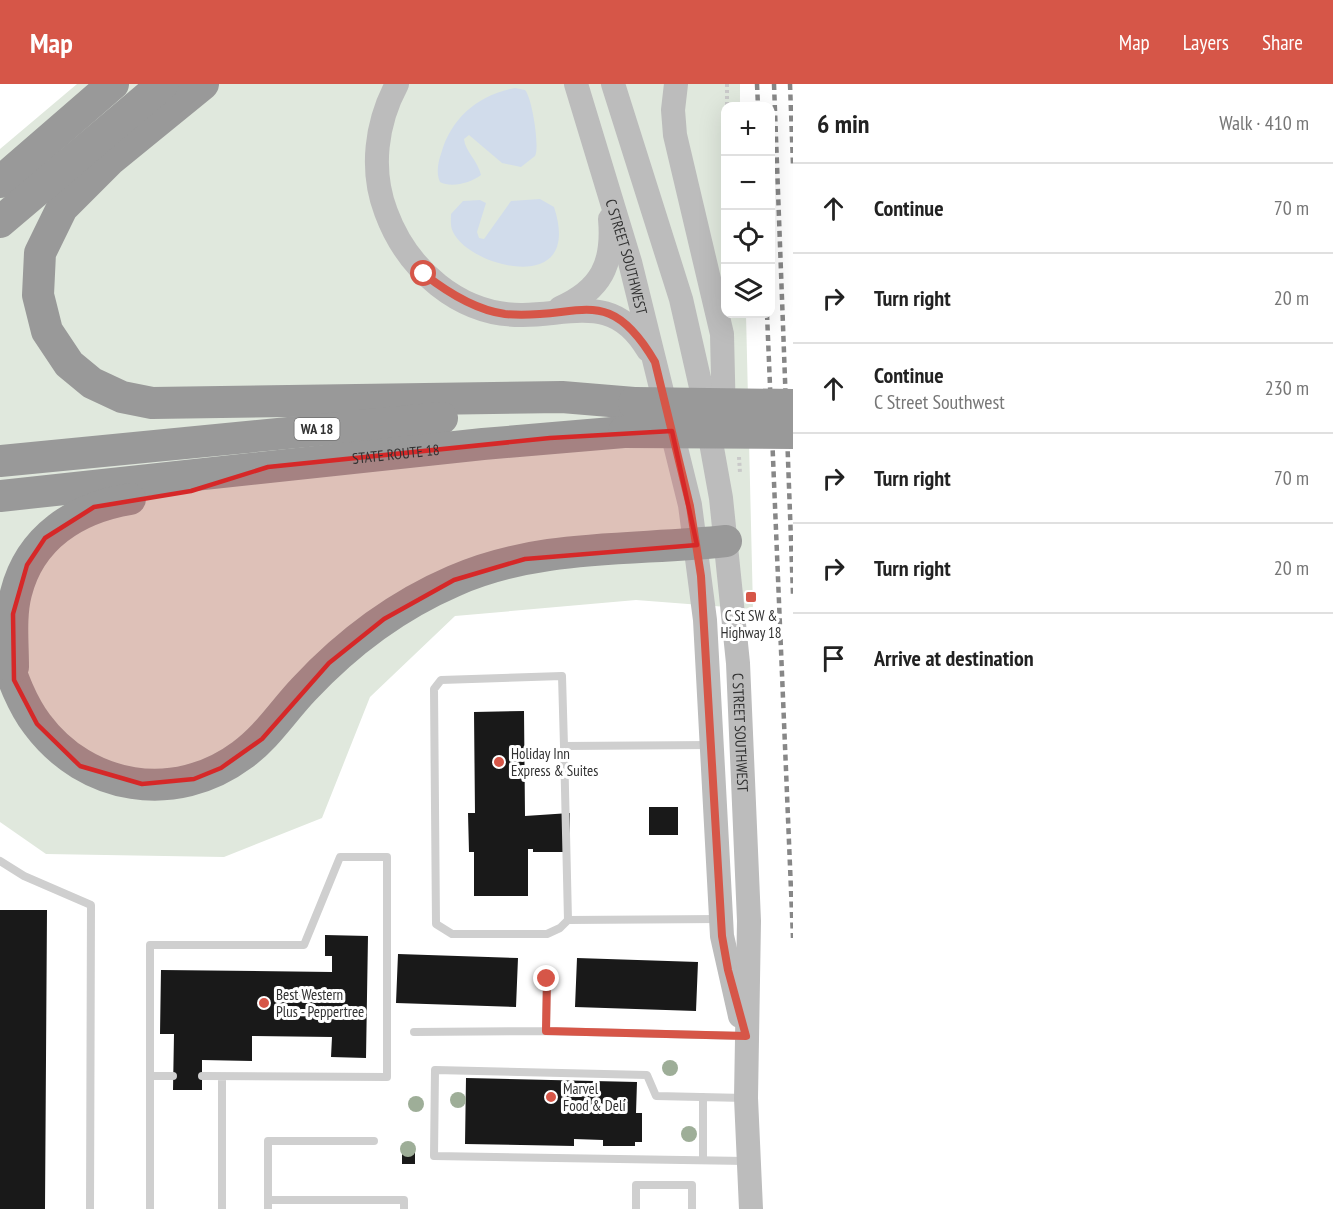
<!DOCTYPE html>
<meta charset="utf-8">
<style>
body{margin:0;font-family:"PT Sans Narrow",sans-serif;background:#f6f6f6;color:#222}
.controls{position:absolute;right:18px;top:18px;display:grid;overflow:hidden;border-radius:12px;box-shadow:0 6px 24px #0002}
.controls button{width:54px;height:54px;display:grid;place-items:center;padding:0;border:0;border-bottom:2px solid #e0e0e0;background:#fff;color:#222;font:30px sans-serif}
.stop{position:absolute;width:18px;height:18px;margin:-14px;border:4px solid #d65648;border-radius:50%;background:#fff}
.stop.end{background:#d65648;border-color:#fff;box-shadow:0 2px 6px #0008}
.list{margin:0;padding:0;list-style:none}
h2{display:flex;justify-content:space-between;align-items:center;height:78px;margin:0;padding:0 24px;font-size:26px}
h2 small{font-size:20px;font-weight:400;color:#767676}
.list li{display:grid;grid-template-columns:39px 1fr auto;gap:18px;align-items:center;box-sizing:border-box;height:90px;padding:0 24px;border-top:2px solid #e0e0e0}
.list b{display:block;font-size:22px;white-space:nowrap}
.list p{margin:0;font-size:20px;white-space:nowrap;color:#767676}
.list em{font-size:20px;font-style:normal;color:#767676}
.icon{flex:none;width:33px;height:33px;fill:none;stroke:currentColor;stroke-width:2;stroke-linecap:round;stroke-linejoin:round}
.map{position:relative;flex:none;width:793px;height:1125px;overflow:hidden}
header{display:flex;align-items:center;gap:36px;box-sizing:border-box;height:84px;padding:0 30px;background:#d65648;color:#fff}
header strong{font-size:28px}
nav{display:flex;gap:33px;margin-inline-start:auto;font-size:21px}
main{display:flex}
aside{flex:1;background:#fff}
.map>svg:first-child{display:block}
.green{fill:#e0e8dd}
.water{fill:#d1dceb}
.building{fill:#191919}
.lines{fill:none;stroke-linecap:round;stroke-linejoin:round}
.path{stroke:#c9c9c9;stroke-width:4;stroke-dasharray:3 3;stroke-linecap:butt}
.service{stroke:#cfcfcf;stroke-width:8}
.secondary{stroke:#bcbcbc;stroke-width:24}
.motorway{stroke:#999;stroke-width:32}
.rail{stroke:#878787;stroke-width:4.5;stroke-dasharray:6 4.5;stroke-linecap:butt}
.motorway-bridge{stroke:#999;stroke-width:32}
.tree{fill:#9eae98}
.route{stroke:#d65648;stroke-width:8}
.marked{fill:#d62828;fill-opacity:0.2;stroke:#d62828;stroke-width:4.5;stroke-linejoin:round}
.poi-dot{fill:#d65648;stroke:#fff;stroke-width:2}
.labels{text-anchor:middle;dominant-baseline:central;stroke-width:6;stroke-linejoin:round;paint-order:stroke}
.shield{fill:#fff;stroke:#707070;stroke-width:1.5}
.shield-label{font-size:14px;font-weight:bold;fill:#323232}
.street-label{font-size:15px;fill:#323232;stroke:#fff}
.poi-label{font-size:15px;fill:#323232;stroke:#fff;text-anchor:start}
</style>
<header>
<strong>Map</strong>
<nav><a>Map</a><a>Layers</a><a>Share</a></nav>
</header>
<main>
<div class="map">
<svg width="793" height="1125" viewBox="0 0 793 1125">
<rect width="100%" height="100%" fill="#fff"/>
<path class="green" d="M77,0H740V22H726V230H746L753,525L636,516L455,532L370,613L322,734L224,773L46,770L0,738V65Z"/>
<path class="water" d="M515,4L525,6C532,13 540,64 535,72L521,83L502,79L469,51L464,55C465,67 478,77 481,91C471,99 451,104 440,98C436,90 438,78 441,70C451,34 478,11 515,4Z
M540,115L554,123C584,214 469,183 453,148C450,142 451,136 451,130L463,117L480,116L486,119L477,148L479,154L484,155L511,117Z"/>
<path class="building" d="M524,627L525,732L570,729V768H533V765H528V812H474V768H469L468,729H475L474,628Z
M649,723H678V751H649Z
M0,826H47L45,1125H0Z
M325,851L368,852L366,974L331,973L332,953L252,952V977L202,976V1006H173L174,950H160L161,886L332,888V872H325Z
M398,870L518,874L516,923L396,919Z
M577,874L698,878L696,927L575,923Z
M466,994L637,998L636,1029H642V1058H635V1062H603V1056L574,1055V1062L465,1060Z
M402,1068H415V1080H402Z"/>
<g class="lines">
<path class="path" d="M727,0V22
M739,373L740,389"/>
<path class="service" d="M564,662L568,836L560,844L547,850H452L436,840L434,605L441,596L562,592L564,662L711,661
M0,777L24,792L91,821L90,1125
M568,836L720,835
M546,947L547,895
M414,948L546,947L744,952
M150,992H173
M703,1013V1076
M745,1014L656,1012L647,991L435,986L434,1072L746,1077
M268,1116H404V1125
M150,1125V861H304L340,773H387V993L202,992
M222,1125V993
M268,1125V1057H374
M636,1125V1101H692V1125"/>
<g class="secondary">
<path d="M397,0C376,39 370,86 386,128C407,185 459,232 523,231C575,230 615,210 648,266"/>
<path id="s1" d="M576,0L630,178L690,421L705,536L722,852L740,932"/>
<path id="s2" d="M613,0L681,215L701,303L721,414L738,579L749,837L746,1014L751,1125"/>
<path d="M676,0L673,26L675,51L722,250L724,337"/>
<path d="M560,224C601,206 614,180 610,135"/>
</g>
<g class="motorway">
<path d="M203,0L111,75L62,124L40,169L38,211L47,247L69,280L92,299L122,313L152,319L562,313L634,319"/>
<path d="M0,98L113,0"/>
<path d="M0,138L163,0"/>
<path d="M0,377L442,334"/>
<path id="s3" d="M0,412L483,360L624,348"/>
<path d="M0,558C10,586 19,616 37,640C86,706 175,721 242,671C267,653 283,627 304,605C346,560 396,522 454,497C539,459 636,467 726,457"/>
<path d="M13,583C13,559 10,532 16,509C30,453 76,424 130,415"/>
</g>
<path class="rail" d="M757,0L758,22
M774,0L793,510
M790,0L793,81
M767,230L793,854"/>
<path class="motorway-bridge" d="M634,319L793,321
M624,348L793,349"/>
</g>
<g class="tree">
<circle cx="670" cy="984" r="8"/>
<circle cx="458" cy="1016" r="8"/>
<circle cx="416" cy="1020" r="8"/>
<circle cx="689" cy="1050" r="8"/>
<circle cx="408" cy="1065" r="8"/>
</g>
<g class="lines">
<path class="route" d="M424,190C447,208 475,226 505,230C579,237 607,196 655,278L690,422L701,492L722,852L728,886L746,952L546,947L547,895"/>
</g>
<path class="marked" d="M672,347L697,461L525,475L454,496L384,535L329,579L262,655L221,684L194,695L142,700L80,682L37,640L14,596L13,530L27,481L45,454L94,423L191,407L268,383L550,354Z"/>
<g class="poi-dot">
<rect x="745" y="507" width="12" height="12" rx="3"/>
<circle cx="499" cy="678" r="6"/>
<circle cx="264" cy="919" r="6"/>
<circle cx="551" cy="1013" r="6"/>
</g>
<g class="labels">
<rect class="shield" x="294.5" y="334" width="45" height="22" rx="4.5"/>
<g class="shield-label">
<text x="317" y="345">WA 18</text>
</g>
<g class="street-label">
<text stroke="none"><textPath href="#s1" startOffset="180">C STREET SOUTHWEST</textPath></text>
<text stroke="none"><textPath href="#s3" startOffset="398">STATE ROUTE 18</textPath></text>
<text stroke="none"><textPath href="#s2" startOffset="664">C STREET SOUTHWEST</textPath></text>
</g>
<g class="poi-label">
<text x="751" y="531" text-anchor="middle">C St SW &amp;<tspan x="751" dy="17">Highway 18</tspan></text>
<text x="511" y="669">Holiday Inn<tspan x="511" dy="17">Express &amp; Suites</tspan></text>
<text x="276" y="910">Best Western<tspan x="276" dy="17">Plus - Peppertree</tspan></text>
<text x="563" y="1004">Marvel<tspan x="563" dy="17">Food &amp; Deli</tspan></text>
</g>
</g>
</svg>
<div class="controls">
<button>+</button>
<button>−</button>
<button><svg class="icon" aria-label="locate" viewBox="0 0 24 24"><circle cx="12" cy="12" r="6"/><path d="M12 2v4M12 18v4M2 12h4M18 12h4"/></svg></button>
<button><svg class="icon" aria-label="layers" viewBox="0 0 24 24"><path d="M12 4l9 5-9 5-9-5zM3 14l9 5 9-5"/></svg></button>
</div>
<div class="stop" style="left:424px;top:190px"></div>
<div class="stop end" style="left:547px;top:895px"></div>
</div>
<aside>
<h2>6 min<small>Walk · 410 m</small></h2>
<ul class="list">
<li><svg class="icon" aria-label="ahead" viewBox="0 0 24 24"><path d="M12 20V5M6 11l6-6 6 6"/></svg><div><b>Continue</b></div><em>70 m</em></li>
<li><svg class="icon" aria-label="right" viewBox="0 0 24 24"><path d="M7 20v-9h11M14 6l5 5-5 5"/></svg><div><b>Turn right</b></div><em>20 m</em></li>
<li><svg class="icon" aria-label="ahead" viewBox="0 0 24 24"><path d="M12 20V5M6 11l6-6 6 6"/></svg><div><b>Continue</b><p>C Street Southwest</p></div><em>230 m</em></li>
<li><svg class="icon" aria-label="right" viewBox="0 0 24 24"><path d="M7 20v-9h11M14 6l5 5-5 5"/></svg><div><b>Turn right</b></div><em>70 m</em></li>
<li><svg class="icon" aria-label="right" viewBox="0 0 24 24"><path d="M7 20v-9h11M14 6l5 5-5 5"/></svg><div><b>Turn right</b></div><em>20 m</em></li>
<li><svg class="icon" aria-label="arrive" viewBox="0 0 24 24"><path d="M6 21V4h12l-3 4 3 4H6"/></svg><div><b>Arrive at destination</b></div></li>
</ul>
</aside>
</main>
